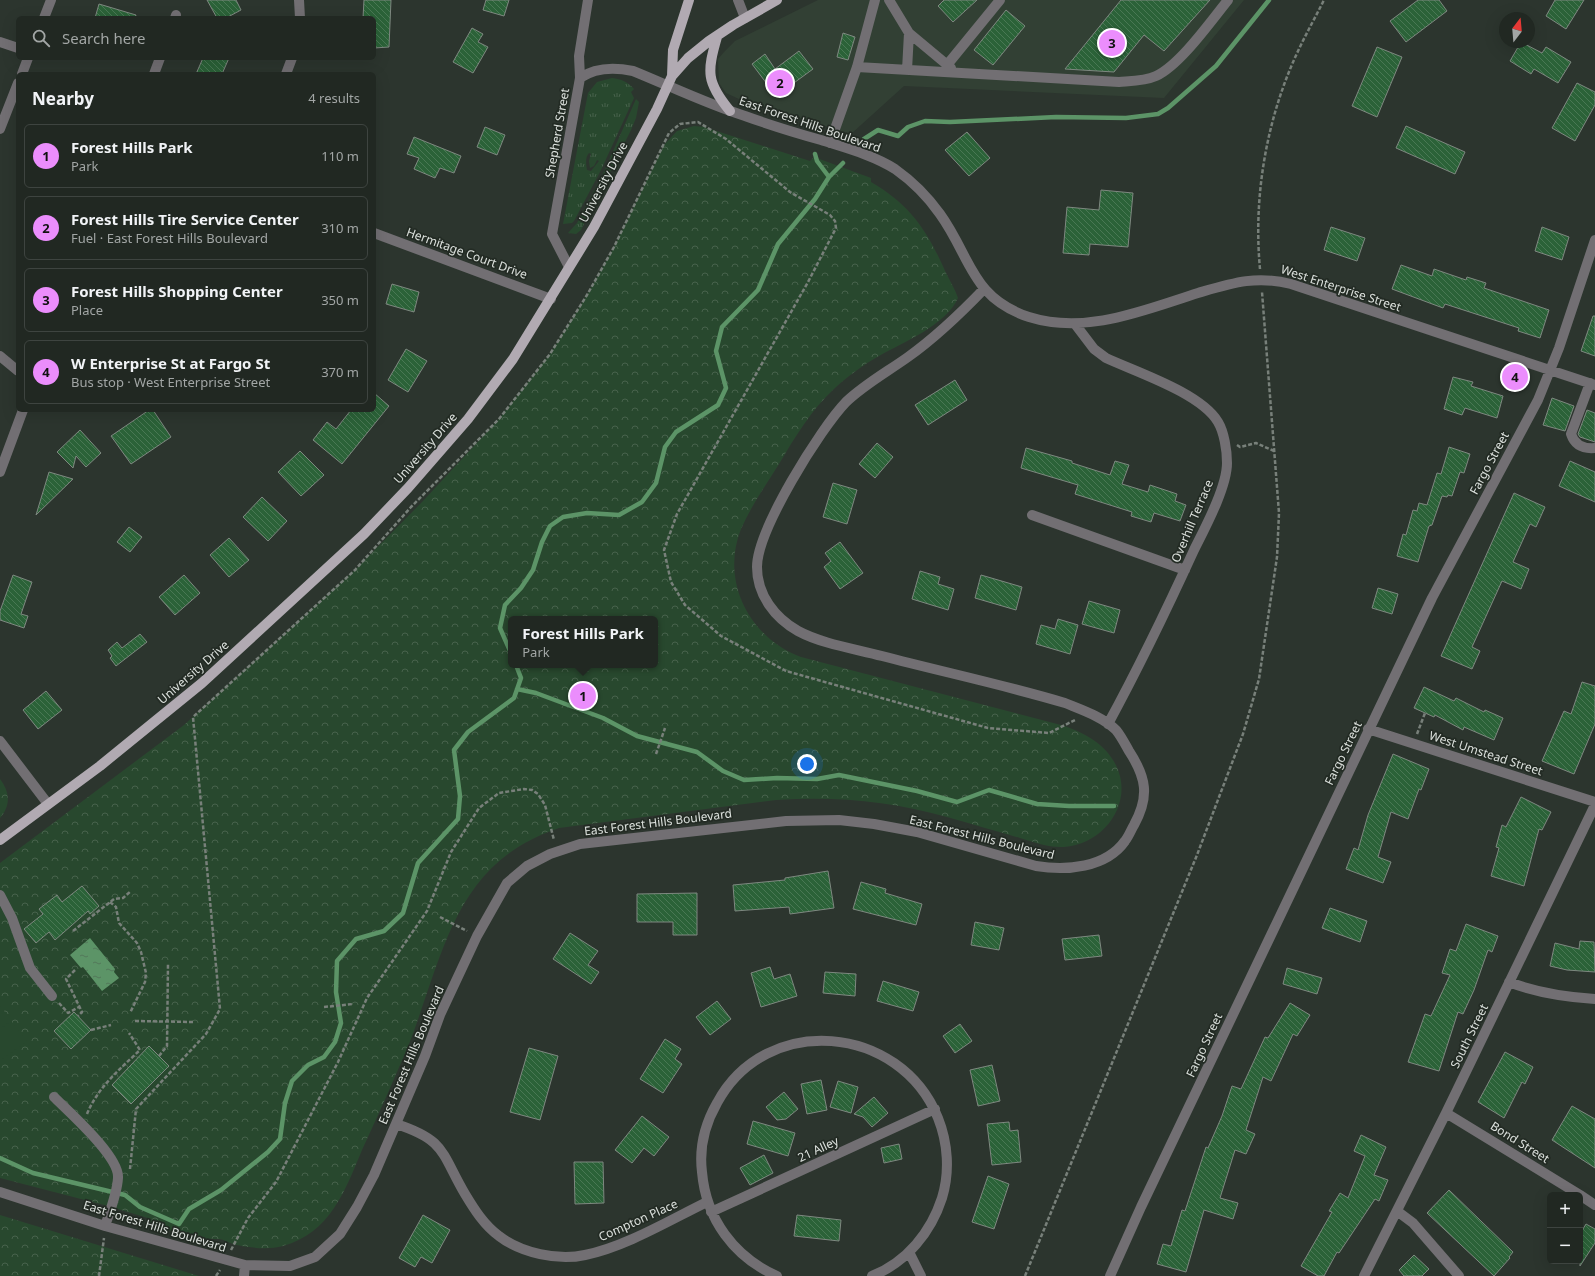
<!DOCTYPE html>
<meta charset="utf-8">
<style>
body{margin:0;font-family:"Noto Sans",sans-serif;background:#29302a;color:#f1f3f6}
.controls{position:absolute;right:12px;bottom:12px;display:grid;overflow:hidden;border-radius:6px;box-shadow:0 4px 16px #0002}
.controls button{width:36px;height:36px;display:grid;place-items:center;padding:0;border:0;border-bottom:1px solid #3e4440;background:#212822;color:#f1f3f6;font:20px sans-serif}
.compass{position:absolute;left:1499px;top:12px;width:36px;height:36px;border-radius:50%;background:#212822;box-shadow:0 4px 16px #0002;rotate:16deg}
.you{position:absolute;left:807px;top:764px;width:14px;height:14px;margin:-10px;border:3px solid #fff;border-radius:50%;background:#1a73e8;box-shadow:0 0 0 6px #1a73e833}
.badge{display:grid;place-items:center;width:26px;height:26px;border-radius:50%;background:#eb8dfc;color:#111;font-size:13px;font-weight:700}
.pin{position:absolute;translate:-50% -50%;border:2px solid #fff;box-shadow:0 1px 4px #0006}
.popup{position:absolute;left:508px;top:616px;width:150px;height:52px;box-sizing:border-box;display:grid;place-content:center;border-radius:6px;background:#212822;filter:drop-shadow(0 1px 3px #0005);font-size:13px;white-space:nowrap;color:#a2a6a5}
.popup b{font-size:15px;color:#f1f3f6}
.popup::after{content:'';position:absolute;left:50%;top:100%;margin-left:-8px;border:8px solid transparent;border-top-color:#212822}
.list{margin:0;padding:0;list-style:none}
h2{display:flex;justify-content:space-between;align-items:center;height:52px;margin:0;padding:0 16px;font-size:17px}
h2 small{font-size:13px;font-weight:400;color:#a2a6a5}
.list li{display:grid;grid-template-columns:26px 1fr auto;gap:12px;align-items:center;box-sizing:border-box;height:64px;margin:0 8px 8px;padding:0 8px;border:1px solid #3e4440;border-radius:6px}
.list b{display:block;font-size:15px;white-space:nowrap}
.list p{margin:0;font-size:13px;white-space:nowrap;color:#a2a6a5}
.list em{font-size:13px;font-style:normal;color:#a2a6a5}
.icon{flex:none;width:22px;height:22px;fill:none;stroke:currentColor;stroke-width:2;stroke-linecap:round;stroke-linejoin:round}
.map{position:relative;flex:none;width:1595px;height:1276px;overflow:hidden}
.search{position:absolute;background:#212822;box-shadow:0 4px 16px #0002;left:16px;top:16px;width:360px;height:44px;display:flex;align-items:center;gap:10px;box-sizing:border-box;padding:0 14px;border-radius:6px;color:#a2a6a5;font-size:15px}
.panel{position:absolute;background:#212822;box-shadow:0 4px 16px #0002;left:16px;top:72px;width:360px;height:340px;border-radius:6px}
.map>svg:first-child{display:block}
.built{fill:#324034}
.grass{fill:url(#grass-tufts);fill-rule:evenodd}
.forest{fill:url(#forest-crowns);fill-rule:evenodd}
.pitch{fill:#28482e}
.water{fill:url(#water-ripples)}
.lines{fill:none;stroke-linecap:round;stroke-linejoin:round}
.stream{stroke:#5c9467;stroke-width:4.5}
.building{fill:url(#building-back-hatch);stroke:#7e8880}
.path{stroke:#78807a;stroke-width:2.5;stroke-dasharray:4 2;stroke-linecap:butt}
.minor{stroke:#726f73;stroke-width:10}
.major{stroke:#b1aab2;stroke-width:10}
.labels{text-anchor:middle;dominant-baseline:central;stroke-width:3.5;stroke-linejoin:round;paint-order:stroke}
.street-label{font-size:12px;fill:#dbe0dc;stroke:#232b24}
</style>
<div class="map">
<svg width="1595" height="1276" viewBox="0 0 1595 1276">
<defs>
<pattern id="grass-tufts" width="24" height="20" patternUnits="userSpaceOnUse"><rect width="24" height="20" fill="#28482e"/><path d="M3 7l-1-3M5 7V3M7 7l1-3M15 17l-1-3M17 17v-4M19 17l1-3" fill="none" stroke="#47624c"/></pattern>
<pattern id="forest-crowns" width="20" height="18" patternUnits="userSpaceOnUse"><rect width="20" height="18" fill="#28482e"/><path d="M2 6a3 3 0 1 1 6 0M12 15a3 3 0 1 1 6 0" fill="none" stroke="#47624c"/></pattern>
<pattern id="water-ripples" width="26" height="14" patternUnits="userSpaceOnUse"><rect width="26" height="14" fill="#5c9467"/><path d="M2 4q2-2 4 0t4 0M15 11q2-2 4 0t4 0" fill="none" stroke="#53785a"/></pattern>
<pattern id="building-back-hatch" width="6" height="6" patternUnits="userSpaceOnUse"><rect width="6" height="6" fill="#2b6238"/><path d="M-1 5l2 2M0 0l6 6M5-1l2 2" fill="none" stroke="#497854"/></pattern>
</defs>
<rect width="100%" height="100%" fill="#2c352e"/>
<path class="built" d="M818,0H1244L1164,98L904,86L851,134L739,99L726,93L719,83L718,59L725,51L735,41Z"/>
<path class="grass" d="M612,78C621,79 628,82 634,89L631,92L634,98L601,170L574,221L572,223L563,224L588,93L597,82ZM589,153L591,154L589,161L590,168L594,166L597,160L599,161L591,171L587,170C586,164 585,157 589,153Z
M636,99L639,102L636,118L631,130L581,230L576,234L568,233L577,223L604,172Z"/>
<path class="forest" d="M694,126L704,127L810,161L814,157L871,178V182C911,205 928,232 946,273C950,281 955,289 958,298C946,325 904,342 879,356C863,365 848,376 835,388C811,410 795,437 779,464C766,485 751,506 741,529C720,582 750,638 801,657L1061,725C1081,731 1102,742 1113,760C1137,798 1107,844 1064,847C1049,848 1034,842 1020,838C996,831 971,824 947,817C891,801 835,796 776,800L559,828C454,863 444,954 409,1044C394,1080 378,1115 362,1150C345,1191 330,1233 283,1246C268,1250 252,1248 237,1245C231,1244 224,1239 218,1239C196,1240 169,1229 147,1224L151,1219L108,1206L0,1178V863L184,725L355,570L423,501L499,419L550,354L587,295L614,247L664,145L677,131ZM511,619H655V665H511Z
M0,779C10,792 11,805 0,818Z
M0,1215L199,1276H0Z"/>
<path class="pitch" d="M0,1006L8,1016L0,1023Z
M11,1021L27,1041L0,1061V1029Z"/>
<path class="water" d="M90,938L115,969L114,972L119,978L102,991L83,967L81,968L70,955Z"/>
<g class="lines">
<path class="stream" d="M864,139L878,130L898,136L908,127L925,121L950,122L1056,117L1126,118L1158,114L1168,108L1216,66L1269,0
M815,154L817,161L829,177
M511,653L500,628L505,605L521,588L533,570L542,542L550,526L563,517L587,513L619,515L642,502L656,483L665,447L676,432L718,405L726,388L716,351L722,327L758,290L778,244L815,199L829,177L843,163
M517,689L536,693L603,718L637,736L697,752L723,771L744,780L777,778L817,779L839,775L917,791L957,802L989,790L1037,804L1069,806H1114
M0,1158L33,1173L125,1195L140,1207L179,1224L189,1209L221,1190L268,1152L280,1139L285,1103L292,1081L308,1065L324,1057L335,1042L341,1023L336,992L337,961L356,939L384,931L403,913L418,863L458,819L460,796L454,750L468,732L514,698L521,678L516,665"/>
</g>
<path class="building" d="M207,0H236L241,10L226,18H217Z
M364,0H391L389,47L374,48V18H363Z
M486,0H509L504,16L483,10Z
M944,0H977L953,22L938,6Z
M1121,0H1210L1164,51L1144,35L1114,72L1065,69Z
M1418,0H1439L1447,11L1406,42L1390,21Z
M1555,0H1584L1566,29L1546,16Z
M99,4L136,15L135,18H95Z
M1006,10L1025,26L993,65L974,50Z
M472,28L483,34L478,42L488,47L473,73L453,62Z
M843,33L855,37L848,60L837,57Z
M1521,42L1542,53L1546,47L1571,62L1558,83L1534,69L1531,74L1510,61Z
M1377,47L1402,57L1377,117L1352,106Z
M799,51L813,69L776,96L752,64L765,54L775,69Z
M203,58H229L222,74H196Z
M1577,83L1595,92V105L1575,141L1552,128Z
M1406,126L1465,152L1455,174L1396,148Z
M485,127L505,135L497,155L477,147Z
M967,132L990,158L969,176L945,150Z
M414,137L461,156L454,173L440,168L435,178L414,169L419,158L407,154Z
M1101,190L1133,193L1128,247L1090,244L1089,255L1063,253L1067,207L1099,210Z
M1331,227L1365,238L1357,261L1324,250Z
M1542,227L1569,237L1562,260L1535,251Z
M1401,265L1432,276L1434,269L1466,280L1467,277L1486,283L1484,288L1549,310L1540,338L1518,331L1519,328L1445,304L1443,308L1392,289Z
M392,284L419,292L414,312L386,304Z
M1593,316H1595V356L1581,351Z
M406,349L427,361L408,392L388,380Z
M1453,377L1473,382L1471,386L1503,396L1497,418L1465,408L1462,415L1444,409Z
M955,380L967,400L928,425L915,405Z
M374,393L389,406L342,464L313,440L327,422L336,429L351,410H374Z
M1552,398L1574,406L1565,431L1543,425Z
M149,410H153L171,437L131,464L111,436Z
M1587,410L1595,413V442L1580,437L1578,434Z
M80,430L101,453L86,467L76,456L73,468L57,452Z
M877,443L893,457L875,478L859,464Z
M1449,447L1470,454L1464,473L1460,472L1452,496L1448,495L1447,497L1442,496L1432,525L1429,526L1418,562L1397,556L1403,534L1406,535L1413,510L1417,511L1419,503L1427,505L1437,473L1441,474Z
M1026,448L1072,461V463L1110,475L1115,461L1129,465L1122,484L1148,492L1150,485L1177,494L1175,501L1186,505L1180,521L1154,513L1151,522L1131,516L1132,512L1075,494L1078,485L1021,468Z
M300,451L324,475L301,496L278,472Z
M1570,461L1595,472V502L1559,486Z
M49,472L73,479L36,515Z
M833,483L857,490L847,524L823,517Z
M1514,493L1545,507L1536,527L1530,524L1513,562L1529,569L1521,589L1502,581L1472,647L1480,651L1472,669L1441,656Z
M262,497L287,521L268,541L243,517Z
M129,527L142,537L130,552L117,542Z
M229,538L249,560L229,577L210,555Z
M840,542L863,573L840,589L824,567L831,561L825,553Z
M920,571L940,577L938,584L954,589L948,610L912,599Z
M13,575L32,582L21,614L28,616L24,628L0,620V611Z
M184,575L200,593L175,615L159,597Z
M981,575L1022,587L1016,610L975,598Z
M1378,588L1398,594L1392,614L1372,608Z
M1089,601L1120,610L1114,633L1082,624Z
M1058,619L1078,625L1070,654L1036,644L1041,625L1055,629Z
M140,634L147,642L116,666L110,658L112,656L108,650L117,642L122,648Z
M1582,682L1595,686V724L1574,774L1542,761L1564,711L1571,714Z
M1424,687L1454,701L1456,698L1484,712L1485,710L1503,718L1494,740L1464,727L1463,730L1435,715L1434,717L1414,708Z
M46,691L62,710L38,729L23,710Z
M1393,754L1429,769L1421,790L1419,789L1408,819L1391,812L1378,857L1391,862L1383,883L1346,869L1354,848L1358,850L1368,815Z
M1521,797L1551,812L1542,830L1539,829L1524,886L1491,876L1499,848L1496,847L1502,825L1506,827Z
M828,871L834,908L790,914L789,907L735,911L733,885L785,880V878Z
M861,882L886,889L885,893L922,904L916,925L853,909Z
M82,886L99,906L90,914L88,911L55,940L49,932L36,943L24,929L43,914L39,909L57,895L62,902Z
M697,893V935H673V922H637V894Z
M1330,908L1367,921L1360,942L1322,928Z
M975,922L1004,928L999,950L971,945Z
M1466,924L1498,936L1492,952L1488,950L1474,990L1463,1014L1458,1012L1439,1071L1408,1062L1425,1014L1431,1016L1450,975L1442,973L1450,949L1456,951Z
M570,933L598,951L588,965L599,972L591,984L553,959Z
M1099,935L1102,956L1065,960L1062,939Z
M1580,941L1594,942L1595,972L1567,970L1550,966L1555,943L1579,949Z
M770,967L774,979L790,974L797,996L761,1007L751,973Z
M1287,968L1322,978L1317,994L1283,984Z
M825,972L856,974L855,996L823,993Z
M883,981L919,992L913,1011L877,1001Z
M717,1001L731,1019L710,1035L696,1017Z
M1290,1003L1310,1015L1297,1036L1293,1034L1271,1081L1263,1077L1246,1130L1255,1134L1246,1154L1235,1150L1220,1198L1238,1203L1233,1219L1204,1210L1186,1272L1157,1264L1163,1244L1171,1246L1182,1210L1185,1211L1206,1147L1208,1148L1222,1116L1232,1086L1241,1089L1265,1037L1268,1038Z
M74,1012L91,1030L71,1049L54,1031Z
M960,1024L972,1041L955,1053L943,1036Z
M665,1039L681,1049L675,1059L682,1064L663,1093L640,1079Z
M149,1046L169,1066L131,1104L112,1085Z
M529,1048L558,1056L540,1120L510,1112Z
M1505,1052L1533,1067L1525,1084L1522,1082L1504,1118L1478,1102Z
M992,1065L1000,1101L978,1106L970,1070Z
M821,1080L827,1110L807,1114L801,1084Z
M838,1081L858,1087L851,1113L830,1107Z
M784,1092L798,1109L786,1119L777,1120L766,1107Z
M874,1097L888,1113L872,1127L863,1117L854,1114Z
M1572,1106L1595,1119V1168L1552,1140Z
M642,1116L669,1137L654,1156L644,1148L632,1163L615,1150Z
M753,1121L795,1133L788,1156L747,1144Z
M1009,1122L1010,1131L1018,1130L1021,1162L992,1165L987,1124Z
M1361,1135L1386,1147L1374,1175L1388,1180L1379,1201L1375,1199L1339,1253L1337,1252L1324,1276H1318L1301,1266L1332,1212L1329,1211L1340,1193L1348,1198L1365,1156L1354,1151Z
M899,1144L902,1159L884,1163L881,1148Z
M764,1155L773,1173L750,1185L740,1168Z
M574,1162H603L604,1203L575,1204Z
M988,1176L1009,1184L994,1229L972,1222Z
M1449,1190L1513,1252L1509,1257L1510,1258L1494,1276L1427,1213Z
M423,1215L450,1230L432,1263L421,1257L415,1267L399,1258Z
M797,1215L841,1220L839,1241L794,1236Z
M1586,1224L1595,1229V1243L1580,1266V1234Z
M1414,1255L1429,1269L1422,1276H1404L1399,1270Z"/>
<g class="lines">
<path class="path" d="M1260,269C1253,195 1267,116 1299,49C1307,32 1316,16 1324,0
M1237,445L1240,447L1256,443L1274,451
M1417,734L1425,713
M656,754L665,728
M110,902L116,907L119,923L137,943L141,952L146,973L145,982L130,1013
M440,917L467,931
M73,931L114,899L123,898L131,891
M75,970L66,979L82,1012L78,1016
M59,1003L68,1013L79,1007
M324,1007L353,1004
M135,1021L193,1022
M91,1030L111,1025
M159,1056L167,1046L168,963
M87,1114C98,1087 120,1069 140,1050L129,1033
M130,1169L136,1109L206,1034L220,1009L193,717L355,570L411,507L499,419L550,354L587,295L614,247L669,133L680,124L698,122L726,139L790,192L830,215L835,221L836,228L808,282L677,514L664,550L671,582L685,605L721,636L786,671L988,728L1049,733L1075,720
M231,1250L248,1218L276,1182L338,1062L367,998L427,911L451,852L479,808L499,793L524,789L532,790L538,794L545,805L554,840
M99,1276L104,1238
M216,1276L220,1270
M1025,1276L1197,855L1243,734L1259,679L1277,557L1279,513L1262,292"/>
<path class="minor" d="M299,0L300,18
M738,0L745,18
M889,0L909,33L907,70
M44,18L51,0
M175,18L176,15
M909,33L951,68
M0,42L18,48
M947,65L1000,0
M857,67L1119,82C1131,81 1145,81 1156,76C1180,65 1211,21 1228,0
M22,74L28,58
M154,74L160,58
M286,74L292,58
M580,78C596,67 614,67 633,71C670,86 707,104 745,116C770,125 796,133 821,140C846,148 873,155 895,169C912,181 928,197 940,214C971,257 971,298 1029,317C1086,335 1144,310 1198,293C1232,283 1256,275 1291,284L1595,385
M0,129L18,83
M830,143L857,67L875,0
M374,233L551,299
M569,267L552,234L580,78L579,56L588,0
M1075,324L1094,349L1106,358C1136,372 1201,393 1218,422C1224,432 1227,450 1227,463C1227,487 1205,528 1194,550C1167,609 1139,667 1108,724
M0,356L18,371
M1590,383L1571,434C1575,446 1584,449 1595,448
M0,472L23,410
M1032,515L1185,570
M1368,729L1595,802
M0,741L48,804
M0,895L12,918L30,968L52,996
M1509,982C1537,993 1566,997 1595,999
M54,1097C69,1112 120,1157 118,1178C117,1194 110,1211 105,1226
M1446,1113L1580,1195
M396,1124C446,1140 441,1153 465,1194C474,1209 484,1225 499,1236C521,1253 558,1261 585,1255C625,1247 670,1220 707,1202
M0,1192L105,1226L245,1265L290,1266L315,1257L340,1234L357,1207L374,1175L425,1056L440,1015L477,936L507,883L527,866L550,854L580,844L786,821L839,820L874,824L917,832L1036,866C1066,871 1106,868 1125,841C1129,836 1131,830 1134,825C1150,796 1146,777 1129,751C1125,744 1121,736 1116,730C1103,717 1082,710 1065,703C1005,685 943,672 882,656C856,649 822,644 798,631C775,618 757,595 757,567C757,530 820,429 846,402C865,384 887,372 908,357C936,337 960,314 984,289
M1580,1195L1595,1205
M1397,1211L1413,1223L1459,1276
M711,1212L935,1109
M909,1252L921,1276
M244,1276L245,1265
M777,1276C734,1257 706,1219 702,1172C699,1148 705,1124 717,1103C766,1012 900,1024 938,1118C948,1143 950,1172 942,1198C931,1232 907,1262 872,1276
M1110,1276L1141,1207L1432,598L1538,400L1559,348L1595,240
M1364,1276L1446,1113L1595,805"/>
<path class="major" d="M717,37C707,72 706,82 730,111
M672,76L673,50L689,0
M0,840L100,766L202,683L364,534L408,488L468,419L513,359L594,227L657,109L672,76L688,58L709,41L733,25L777,0"/>
</g>
<g class="labels">
<g class="street-label">
<text transform="translate(810 124) rotate(19)">East Forest Hills Boulevard</text>
<text transform="translate(557 133) rotate(-80)">Shepherd Street</text>
<text transform="translate(603 182) rotate(-62)">University Drive</text>
<text transform="translate(467 253) rotate(20)">Hermitage Court Drive</text>
<text transform="translate(1341 288) rotate(18)">West Enterprise Street</text>
<text transform="translate(425 448) rotate(-49)">University Drive</text>
<text transform="translate(1489 463) rotate(-62)">Fargo Street</text>
<text transform="translate(1192 521) rotate(-67)">Overhill Terrace</text>
<text transform="translate(193 672) rotate(-41)">University Drive</text>
<text transform="translate(1343 753) rotate(-64)">Fargo Street</text>
<text transform="translate(1486 753) rotate(18)">West Umstead Street</text>
<text transform="translate(658 822) rotate(-7)">East Forest Hills Boulevard</text>
<text transform="translate(982 837) rotate(14)">East Forest Hills Boulevard</text>
<text transform="translate(1469 1036) rotate(-64)">South Street</text>
<text transform="translate(1204 1045) rotate(-65)">Fargo Street</text>
<text transform="translate(411 1055) rotate(-67)">East Forest Hills Boulevard</text>
<text transform="translate(1520 1142) rotate(32)">Bond Street</text>
<text transform="translate(818 1149) rotate(-25)">21 Alley</text>
<text transform="translate(638 1220) rotate(-24)">Compton Place</text>
<text transform="translate(155 1226) rotate(17)">East Forest Hills Boulevard</text>
</g>
</g>
</svg>
<div class="controls">
<button>+</button>
<button>−</button>
</div>
<svg class="compass" viewBox="-18 -18 36 36"><path d="M0-13l5 13h-10z" fill="#e53935"/><path d="M0 13l5-13h-10z" fill="#a2a6a5"/></svg>
<div class="you"></div>
<div class="pin badge" style="left:583px;top:696px">1</div>
<div class="popup"><b>Forest Hills Park</b>Park</div>
<div class="pin badge" style="left:780px;top:83px">2</div>
<div class="pin badge" style="left:1112px;top:43px">3</div>
<div class="pin badge" style="left:1515px;top:377px">4</div>
<div class="search"><svg class="icon" aria-label="search" viewBox="0 0 24 24"><circle cx="10" cy="10" r="6"/><path d="M15 15l6 6"/></svg>Search here</div>
<section class="panel">
<h2>Nearby<small>4 results</small></h2>
<ul class="list">
<li><span class="badge">1</span><div><b>Forest Hills Park</b><p>Park</p></div><em>110 m</em></li>
<li><span class="badge">2</span><div><b>Forest Hills Tire Service Center</b><p>Fuel · East Forest Hills Boulevard</p></div><em>310 m</em></li>
<li><span class="badge">3</span><div><b>Forest Hills Shopping Center</b><p>Place</p></div><em>350 m</em></li>
<li><span class="badge">4</span><div><b>W Enterprise St at Fargo St</b><p>Bus stop · West Enterprise Street</p></div><em>370 m</em></li>
</ul>
</section>
</div>
